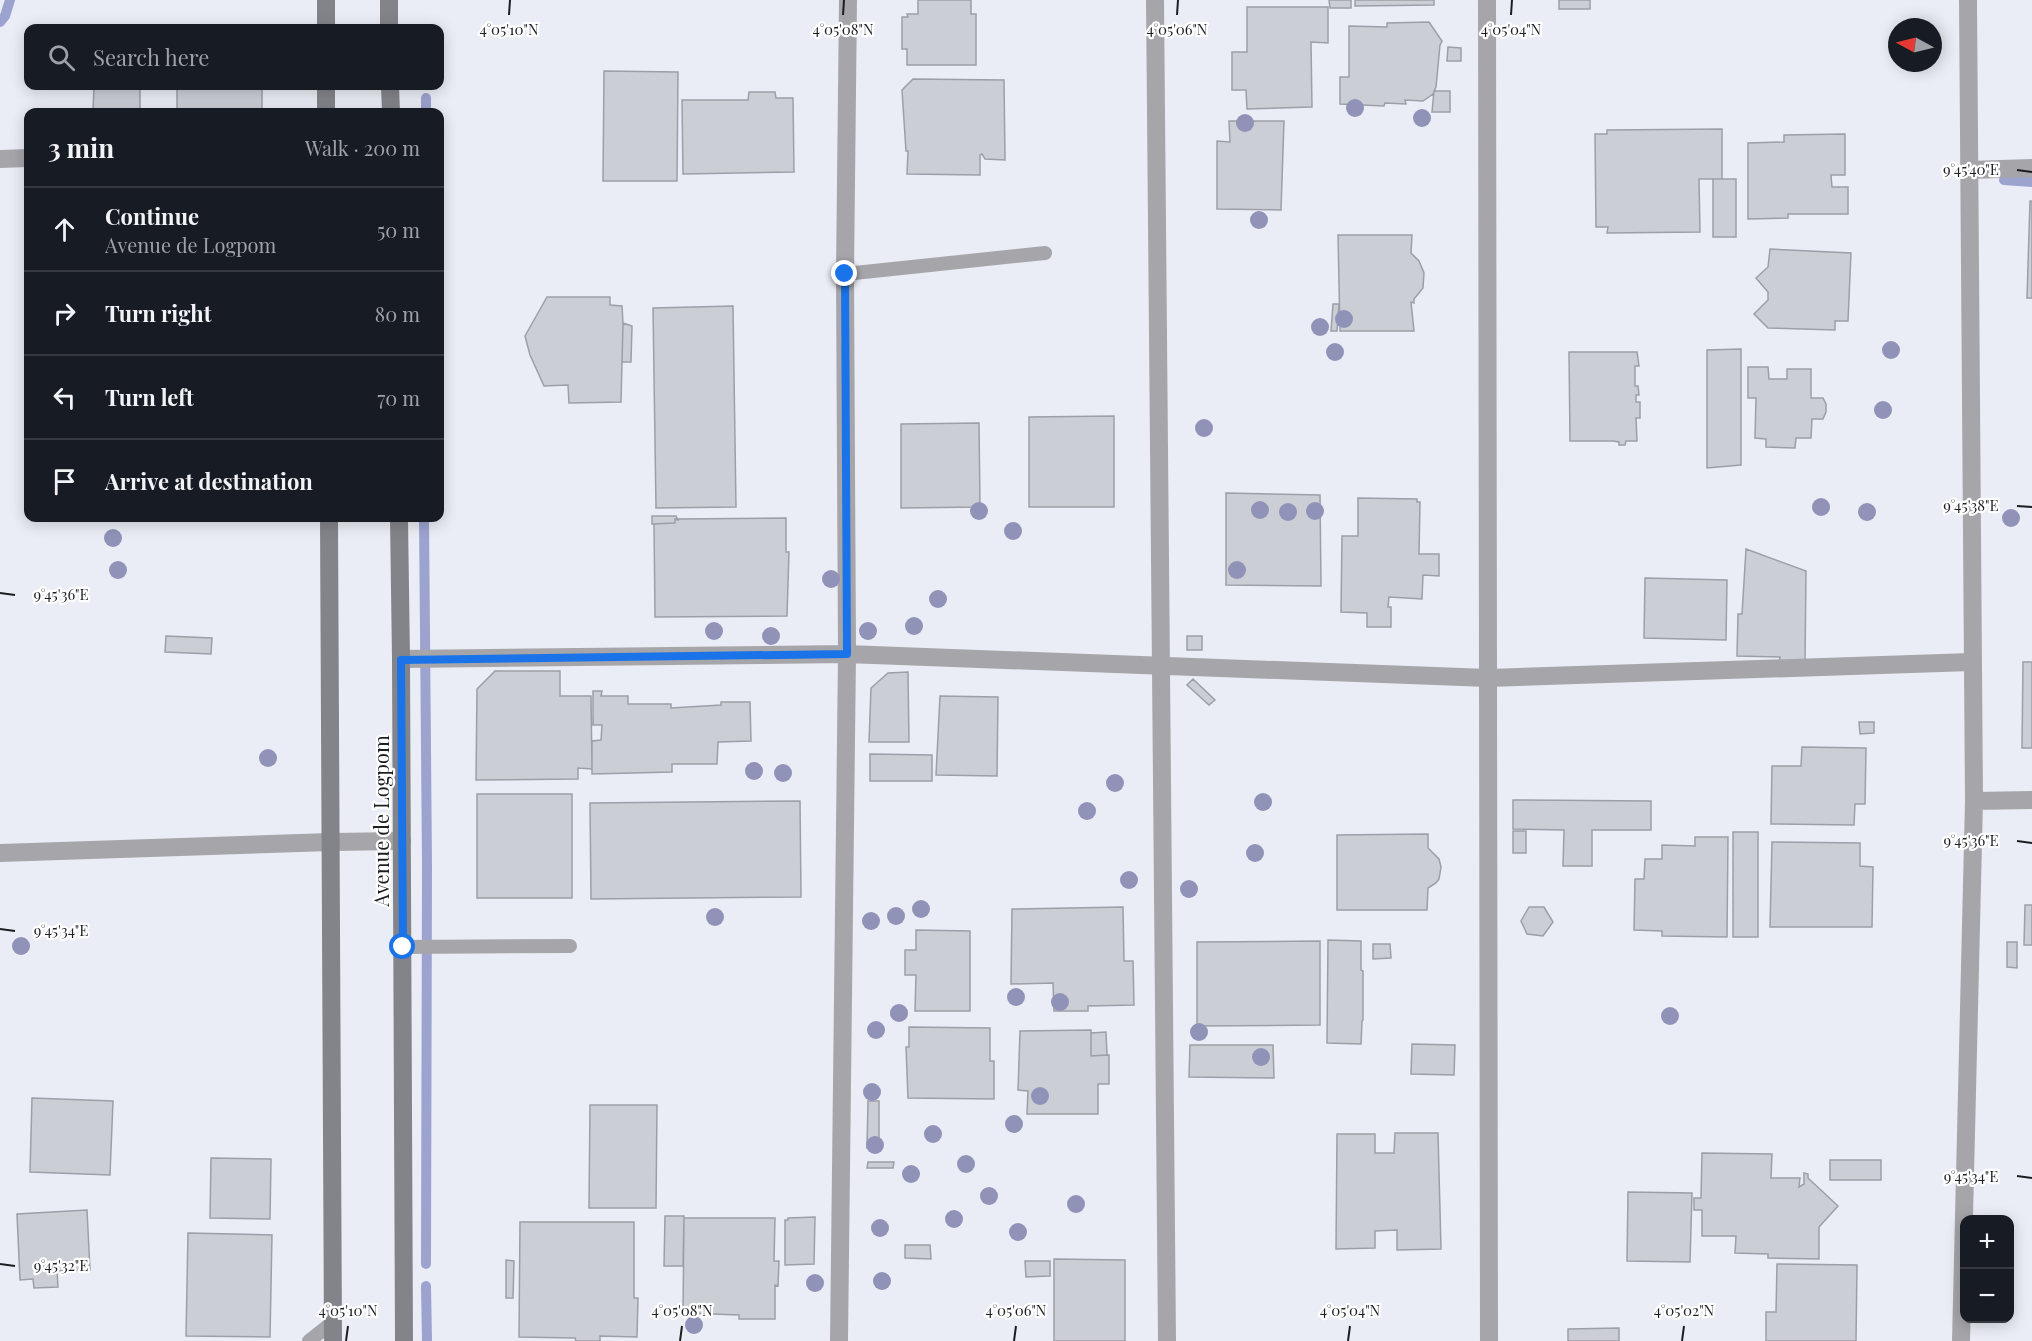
<!DOCTYPE html>
<meta charset="utf-8">
<style>
body{margin:0;font-family:"Playfair Display",serif;background:#242831;color:#f1f3f6}
.controls{position:absolute;right:18px;bottom:18px;display:grid;overflow:hidden;border-radius:12px;box-shadow:0 3px 15px #0003}
.controls button{width:54px;height:54px;display:grid;place-items:center;padding:0;border:0;border-bottom:2px solid #363941;background:#171b24;color:#f1f3f6;font:30px sans-serif}
.compass{position:absolute;left:1888px;top:18px;width:54px;height:54px;border-radius:50%;background:#171b24;box-shadow:0 3px 15px #0003;rotate:277deg}
.stop{position:absolute;width:18px;height:18px;margin:-14px;border:4px solid #1a73e8;border-radius:50%;background:#fff}
.stop.end{background:#1a73e8;border-color:#fff;box-shadow:0 2px 6px #0008}
.list{margin:0;padding:0;list-style:none}
h2{display:flex;justify-content:space-between;align-items:center;height:78px;margin:0;padding:0 24px;font-size:26px}
h2 small{font-size:20px;font-weight:400;color:#9ea1a6}
.list li{display:grid;grid-template-columns:39px 1fr auto;gap:18px;align-items:center;box-sizing:border-box;height:84px;padding:0 24px;border-top:2px solid #363941}
.list b{display:block;font-size:22px;white-space:nowrap}
.list p{margin:0;font-size:20px;white-space:nowrap;color:#9ea1a6}
.list em{font-size:20px;font-style:normal;color:#9ea1a6}
.icon{flex:none;width:33px;height:33px;fill:none;stroke:currentColor;stroke-width:2;stroke-linecap:round;stroke-linejoin:round}
.map{position:relative;flex:none;width:2032px;height:1341px;overflow:hidden}
.search{position:absolute;background:#171b24;box-shadow:0 3px 15px #0003;left:24px;top:24px;width:420px;height:66px;display:flex;align-items:center;gap:15px;box-sizing:border-box;padding:0 21px;border-radius:12px;color:#9ea1a6;font-size:22px}
.panel{position:absolute;background:#171b24;box-shadow:0 3px 15px #0003;left:24px;top:108px;width:420px;height:414px;border-radius:12px}
.map>svg:first-child{display:block}
.lines{fill:none;stroke-linecap:round;stroke-linejoin:round}
.stream{stroke:#9da3cf;stroke-width:10}
.building{fill:#ccced6;stroke:#9d9ea7;stroke-width:1.5}
.service{stroke:#a6a6aa;stroke-width:14}
.minor{stroke:#a6a6aa;stroke-width:18}
.secondary{stroke:#838489;stroke-width:18}
.tree{fill:#9093b7}
.route{stroke:#1a73e8;stroke-width:8}
.ticks{fill:none;stroke:#1d1e21;stroke-width:2}
.labels{text-anchor:middle;dominant-baseline:central;stroke-width:4.5;stroke-linejoin:round;paint-order:stroke}
.street-label{font-size:20px;fill:#1d1e21;stroke:#fff}
.ticks-label{font-size:15px;text-anchor:middle;fill:#1d1e21;stroke:#fff;stroke-width:4.5;stroke-linejoin:round;paint-order:stroke}
</style>
<div class="map">
<svg width="2032" height="1341" viewBox="0 0 2032 1341">
<rect width="100%" height="100%" fill="#ebedf6"/>
<g class="lines">
<path class="stream" d="M0,22L5,16L10,0
M426,112V98
M2004,180L2032,182
M424,518L427,865L426,1264
M426,1286L427,1341"/>
</g>
<path class="building" d="M918,0H971V14H976V65H907V49H902V17H908L907,14H918Z
M1329,0H1351V8H1330Z
M1355,0H1434V5L1355,6Z
M1559,0H1590V9H1559Z
M1247,7H1328V43L1311,42L1312,107L1247,109L1246,90H1232V52H1247Z
M1429,22L1442,41L1440,45L1436,87L1433,94L1423,101L1405,100L1406,104L1385,103L1384,106L1340,104V77H1349V26L1387,27V23Z
M1448,47L1461,48V61H1447Z
M604,71L678,72L677,181H603Z
M913,79L1004,80L1005,160L985,159L982,154L980,155V175L907,174L908,151H906L902,90Z
M94,86H140V112H93Z
M177,86H262V112H177Z
M1434,91H1450V112H1432Z
M749,92H775L776,98H793L794,172L683,174L682,100H748Z
M1229,121H1284L1281,210L1217,209V141L1230,142Z
M1722,129V179H1699L1700,232L1607,233L1608,227H1596L1595,134H1607V130Z
M1845,134V175H1831L1832,187H1848V214H1788V218L1748,219V143L1784,142V135Z
M1713,179H1736V237H1713Z
M2030,201H2032V298H2027Z
M1338,235H1412L1411,253L1419,261L1424,273L1423,288L1414,299V303L1411,302L1414,331H1340Z
M1770,249L1851,253L1848,321H1835V330L1768,328L1754,314L1768,300V292L1756,278L1768,267Z
M547,297H610V305L622,306L623,323L621,402L569,403L568,385L544,386L530,355L525,336Z
M1333,304H1339L1337,331H1331Z
M733,306L736,507L656,508L653,308Z
M623,323L632,326L631,362H622Z
M1741,349V465L1707,468V350Z
M1569,352H1637L1639,366H1635V386H1638L1639,395H1636V402H1640V418H1636L1637,441H1626L1625,445H1619V442L1613,441H1570Z
M1748,367H1768L1769,379H1787V369H1811V398H1823L1826,404V412L1823,419H1812L1811,438H1796L1795,448L1766,447V439L1755,438L1756,398H1748Z
M1114,416V507H1029V417Z
M979,423L980,507L901,508V424Z
M1226,493L1320,495L1321,586L1226,585Z
M1358,498L1417,499V502H1420L1419,554H1439V576L1423,575L1422,599L1389,597L1388,607H1391V627H1367V613L1341,612L1342,536H1358Z
M652,516H676L678,520L675,519V523L652,524Z
M786,518V552H789L787,616L655,617L654,524L675,523V519Z
M1746,549L1806,571L1805,664H1779L1780,657L1737,656L1738,614H1742Z
M1645,578L1727,580L1726,640L1644,638Z
M166,636L212,638L211,654L165,652Z
M1187,636H1202V650H1187Z
M2023,662H2032V748H2022Z
M495,671H560V696H591L592,769L578,768V779L476,780L477,689Z
M908,672L909,742H869L871,688L888,673Z
M1193,679L1215,700L1209,705L1187,685Z
M593,691H602L601,696H628V704H671V708L721,705V702H750L751,741L718,742L717,764H672V772L592,774V741L601,740L602,725H593Z
M940,696L998,697L997,776L936,775Z
M1859,722H1874V733L1860,734Z
M1802,747L1866,748L1865,804H1855L1854,825L1771,824L1772,766H1801Z
M870,754L932,755V781H870Z
M477,794H572V898H477Z
M1513,800L1651,801V830H1592V866H1563L1564,830L1513,829Z
M800,801L801,897L591,899L590,803Z
M1513,831H1526V853H1513Z
M1733,832H1758V937H1733Z
M1428,834V848L1439,859L1441,867L1439,879L1436,883L1428,888L1427,910H1337V835Z
M1695,837H1728L1727,937L1662,936V931L1634,930L1635,879H1644L1645,859H1662V845L1695,846Z
M1772,842L1860,843V866L1873,867L1872,927H1770Z
M2025,905H2032V945H2024Z
M1123,907L1124,961H1133L1134,1005L1088,1006V1011H1054L1053,983L1011,984L1012,909Z
M1529,907H1544L1553,922L1543,936L1527,934L1521,921Z
M916,930L970,931V1011H915L916,975H905V950H916Z
M1328,940L1361,941V970L1363,971V1020L1362,1021L1361,1044L1327,1043Z
M1320,941V1025L1197,1026V942Z
M2007,942H2017V968L2007,967Z
M1373,944H1390L1391,958L1373,959Z
M909,1027L990,1028V1061H994V1099L908,1098L906,1047H909Z
M1091,1030V1056L1109,1055V1084H1098V1114H1027L1028,1091L1018,1090L1020,1031Z
M1106,1032L1107,1055L1091,1056V1033Z
M1412,1044L1455,1045L1454,1075L1411,1074Z
M1190,1045H1273L1274,1078L1189,1077Z
M32,1098L113,1101L110,1175L30,1172Z
M868,1101H879V1149L867,1148Z
M590,1105H657L656,1208H589Z
M1395,1133H1438L1441,1249L1397,1250V1230L1375,1231V1248L1336,1249L1337,1134H1375V1153H1394Z
M1702,1153L1772,1154L1771,1178H1800L1799,1187L1804,1184V1173L1808,1174V1178L1838,1206L1819,1227V1259L1768,1258V1254L1735,1253L1736,1236H1702V1210H1694V1198H1701Z
M211,1158L271,1159L270,1219L210,1218Z
M1830,1160H1881V1180H1830Z
M868,1162H894L893,1168H867Z
M1628,1192L1692,1193L1690,1262L1627,1261Z
M87,1210L90,1270L57,1271L58,1287L34,1288L33,1279L20,1280L17,1214Z
M665,1216H684L683,1266H664Z
M815,1217L814,1264L785,1265V1220H788V1218Z
M684,1218H775L774,1261H779L778,1286L775,1285V1319H739V1315L683,1313Z
M520,1222H634V1298H638L637,1337L600,1336V1341H576L575,1338L519,1337Z
M188,1233L272,1235L270,1337L186,1336Z
M905,1245H930L931,1259L905,1258Z
M1054,1259L1125,1260V1341H1054Z
M506,1260L514,1261L513,1298H506Z
M1025,1261H1050V1276L1026,1277Z
M1777,1264L1857,1265L1856,1341H1766V1312H1776Z
M1619,1328V1341H1568V1329Z"/>
<g class="lines">
<path class="service" d="M845,274L1045,253
M403,947L570,946
M309,1341L333,1322"/>
<path class="minor" d="M1155,0L1167,1341
M1487,0L1489,1341
M0,159L28,158
M1969,170L2032,168
M401,659L847,654L1488,678L1971,662
M1974,801L2032,800
M0,853L331,842L402,841
M839,1341L847,654L845,274L848,0
M1961,1341L1974,801L1968,0"/>
<path class="secondary" d="M326,0V28
M389,0V28
M326,86V112
M390,86L391,112
M329,518L333,1341
M399,518L401,659L404,1341"/>
</g>
<g class="tree">
<circle cx="1355" cy="108" r="9"/>
<circle cx="1422" cy="118" r="9"/>
<circle cx="1245" cy="123" r="9"/>
<circle cx="1259" cy="220" r="9"/>
<circle cx="1344" cy="319" r="9"/>
<circle cx="1320" cy="327" r="9"/>
<circle cx="1891" cy="350" r="9"/>
<circle cx="1335" cy="352" r="9"/>
<circle cx="1883" cy="410" r="9"/>
<circle cx="1204" cy="428" r="9"/>
<circle cx="1821" cy="507" r="9"/>
<circle cx="1260" cy="510" r="9"/>
<circle cx="979" cy="511" r="9"/>
<circle cx="1315" cy="511" r="9"/>
<circle cx="1288" cy="512" r="9"/>
<circle cx="1867" cy="512" r="9"/>
<circle cx="2011" cy="518" r="9"/>
<circle cx="1013" cy="531" r="9"/>
<circle cx="113" cy="538" r="9"/>
<circle cx="118" cy="570" r="9"/>
<circle cx="1237" cy="570" r="9"/>
<circle cx="831" cy="579" r="9"/>
<circle cx="938" cy="599" r="9"/>
<circle cx="914" cy="626" r="9"/>
<circle cx="714" cy="631" r="9"/>
<circle cx="868" cy="631" r="9"/>
<circle cx="771" cy="636" r="9"/>
<circle cx="268" cy="758" r="9"/>
<circle cx="754" cy="771" r="9"/>
<circle cx="783" cy="773" r="9"/>
<circle cx="1115" cy="783" r="9"/>
<circle cx="1263" cy="802" r="9"/>
<circle cx="1087" cy="811" r="9"/>
<circle cx="1255" cy="853" r="9"/>
<circle cx="1129" cy="880" r="9"/>
<circle cx="1189" cy="889" r="9"/>
<circle cx="921" cy="909" r="9"/>
<circle cx="896" cy="916" r="9"/>
<circle cx="715" cy="917" r="9"/>
<circle cx="871" cy="921" r="9"/>
<circle cx="21" cy="946" r="9"/>
<circle cx="1016" cy="997" r="9"/>
<circle cx="1060" cy="1002" r="9"/>
<circle cx="899" cy="1013" r="9"/>
<circle cx="1670" cy="1016" r="9"/>
<circle cx="876" cy="1030" r="9"/>
<circle cx="1199" cy="1032" r="9"/>
<circle cx="1261" cy="1057" r="9"/>
<circle cx="872" cy="1092" r="9"/>
<circle cx="1040" cy="1096" r="9"/>
<circle cx="1014" cy="1124" r="9"/>
<circle cx="933" cy="1134" r="9"/>
<circle cx="875" cy="1145" r="9"/>
<circle cx="966" cy="1164" r="9"/>
<circle cx="911" cy="1174" r="9"/>
<circle cx="989" cy="1196" r="9"/>
<circle cx="1076" cy="1204" r="9"/>
<circle cx="954" cy="1219" r="9"/>
<circle cx="880" cy="1228" r="9"/>
<circle cx="1018" cy="1232" r="9"/>
<circle cx="882" cy="1281" r="9"/>
<circle cx="815" cy="1283" r="9"/>
<circle cx="694" cy="1325" r="9"/>
</g>
<g class="lines">
<path class="route" d="M403,947L401,660L847,654L845,274"/>
</g>
<path class="ticks" d="M509,15L510,0M843,15L844,0M1177,15L1178,0M1511,15L1512,0M2017,170L2032,172M2017,506L2032,507M0,593L15,595M2017,841L2032,843M0,929L15,931M2017,1176L2032,1178M0,1264L15,1266M346,1341L348,1326M680,1341L682,1326M1014,1341L1016,1326M1348,1341L1350,1326M1682,1341L1684,1326"/>
<g class="labels">
<g class="street-label">
<text transform="translate(380 821) rotate(-90)">Avenue de Logpom</text>
</g>
</g>
<g class="ticks-label">
<text x="509" y="35">4°05'10"N</text>
<text x="843" y="35">4°05'08"N</text>
<text x="1177" y="35">4°05'06"N</text>
<text x="1511" y="35">4°05'04"N</text>
<text x="1971" y="175">9°45'40"E</text>
<text x="1971" y="511">9°45'38"E</text>
<text x="61" y="600">9°45'36"E</text>
<text x="1971" y="846">9°45'36"E</text>
<text x="61" y="936">9°45'34"E</text>
<text x="1971" y="1182">9°45'34"E</text>
<text x="61" y="1271">9°45'32"E</text>
<text x="348" y="1316">4°05'10"N</text>
<text x="682" y="1316">4°05'08"N</text>
<text x="1016" y="1316">4°05'06"N</text>
<text x="1350" y="1316">4°05'04"N</text>
<text x="1684" y="1316">4°05'02"N</text>
</g>
</svg>
<div class="controls">
<button>+</button>
<button>−</button>
</div>
<svg class="compass" viewBox="-18 -18 36 36"><path d="M0-13l5 13h-10z" fill="#e53935"/><path d="M0 13l5-13h-10z" fill="#9ea1a6"/></svg>
<div class="stop" style="left:403px;top:947px"></div>
<div class="stop end" style="left:845px;top:274px"></div>
<div class="search"><svg class="icon" aria-label="search" viewBox="0 0 24 24"><circle cx="10" cy="10" r="6"/><path d="M15 15l6 6"/></svg>Search here</div>
<section class="panel">
<h2>3 min<small>Walk · 200 m</small></h2>
<ul class="list">
<li><svg class="icon" aria-label="ahead" viewBox="0 0 24 24"><path d="M12 20V5M6 11l6-6 6 6"/></svg><div><b>Continue</b><p>Avenue de Logpom</p></div><em>50 m</em></li>
<li><svg class="icon" aria-label="right" viewBox="0 0 24 24"><path d="M7 20v-9h11M14 6l5 5-5 5"/></svg><div><b>Turn right</b></div><em>80 m</em></li>
<li><svg class="icon" aria-label="left" viewBox="0 0 24 24"><path d="M17 20v-9H6M10 6l-5 5 5 5"/></svg><div><b>Turn left</b></div><em>70 m</em></li>
<li><svg class="icon" aria-label="arrive" viewBox="0 0 24 24"><path d="M6 21V4h12l-3 4 3 4H6"/></svg><div><b>Arrive at destination</b></div></li>
</ul>
</section>
</div>
